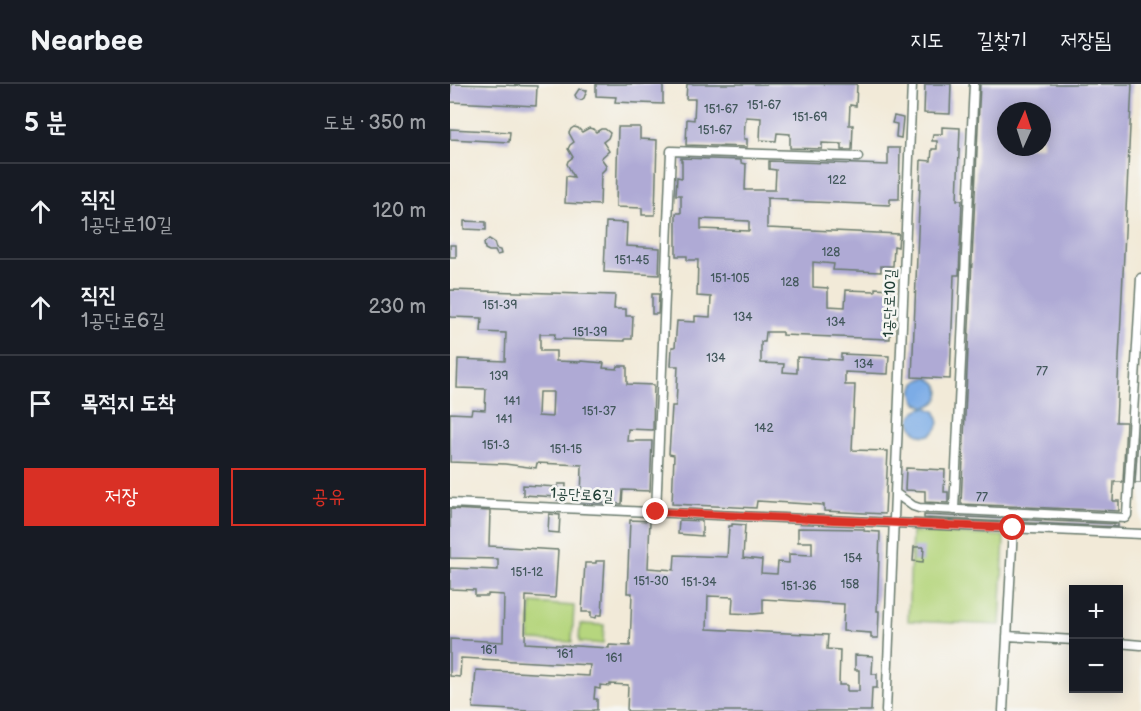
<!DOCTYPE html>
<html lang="ko">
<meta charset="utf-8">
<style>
body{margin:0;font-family:"Balsamiq Sans","Poor Story",sans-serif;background:#20242c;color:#f1f3f6}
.controls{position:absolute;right:18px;bottom:18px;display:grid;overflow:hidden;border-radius:0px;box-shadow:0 3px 15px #0003}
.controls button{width:54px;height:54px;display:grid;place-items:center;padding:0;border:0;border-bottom:2px solid #363941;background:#171b24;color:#f1f3f6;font:30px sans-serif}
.compass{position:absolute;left:547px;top:18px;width:54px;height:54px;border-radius:50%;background:#171b24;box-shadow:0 3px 15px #0003;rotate:3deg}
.stop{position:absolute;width:18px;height:18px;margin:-14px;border:4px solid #d93025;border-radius:50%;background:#fff}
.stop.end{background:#d93025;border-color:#fff;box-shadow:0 2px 6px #0008}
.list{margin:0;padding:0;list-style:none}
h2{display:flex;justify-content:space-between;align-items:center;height:78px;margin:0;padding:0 24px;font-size:26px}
h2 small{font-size:20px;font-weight:400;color:#9ea1a6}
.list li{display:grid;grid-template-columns:39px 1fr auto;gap:18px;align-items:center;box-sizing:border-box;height:96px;padding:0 24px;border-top:2px solid #363941}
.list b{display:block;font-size:22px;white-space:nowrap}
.list p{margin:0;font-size:20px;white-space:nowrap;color:#9ea1a6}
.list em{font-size:20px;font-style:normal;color:#9ea1a6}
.actions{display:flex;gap:12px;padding:18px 24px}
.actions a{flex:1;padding:14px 0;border:2px solid #d93025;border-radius:0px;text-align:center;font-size:21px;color:#d93025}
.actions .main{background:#d93025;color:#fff}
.icon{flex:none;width:33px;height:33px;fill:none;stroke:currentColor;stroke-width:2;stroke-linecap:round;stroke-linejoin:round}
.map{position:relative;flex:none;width:691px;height:627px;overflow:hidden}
header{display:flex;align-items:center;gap:36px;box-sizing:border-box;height:84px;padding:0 30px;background:#171b24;border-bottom:2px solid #363941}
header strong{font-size:28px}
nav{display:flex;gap:33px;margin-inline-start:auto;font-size:21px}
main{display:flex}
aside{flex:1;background:#171b24}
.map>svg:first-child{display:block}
.green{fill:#b6d67e;stroke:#6a8a59;stroke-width:1.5}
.water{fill:#7bace6;stroke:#4d748d;stroke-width:1.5}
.building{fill:#afaad5;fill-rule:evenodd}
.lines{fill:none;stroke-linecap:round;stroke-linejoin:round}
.minor-casing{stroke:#697a6d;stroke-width:11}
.minor{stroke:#fff;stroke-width:8}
.route{stroke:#d93025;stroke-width:8}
.labels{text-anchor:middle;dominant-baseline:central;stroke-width:5;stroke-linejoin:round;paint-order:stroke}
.number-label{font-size:12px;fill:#43585c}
.street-label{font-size:15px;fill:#1f3d34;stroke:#f6f6f2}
</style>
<header>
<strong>Nearbee</strong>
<nav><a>지도</a><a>길찾기</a><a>저장됨</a></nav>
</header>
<main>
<aside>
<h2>5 분<small>도보 · 350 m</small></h2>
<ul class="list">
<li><svg class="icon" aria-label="ahead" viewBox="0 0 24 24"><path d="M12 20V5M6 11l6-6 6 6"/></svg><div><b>직진</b><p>1공단로10길</p></div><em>120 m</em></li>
<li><svg class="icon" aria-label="ahead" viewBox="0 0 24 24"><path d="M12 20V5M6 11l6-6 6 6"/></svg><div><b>직진</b><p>1공단로6길</p></div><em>230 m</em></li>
<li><svg class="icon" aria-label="arrive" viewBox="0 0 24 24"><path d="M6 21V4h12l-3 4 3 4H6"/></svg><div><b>목적지 도착</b></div></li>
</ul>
<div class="actions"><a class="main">저장</a><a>공유</a></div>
</aside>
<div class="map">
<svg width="691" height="627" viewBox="0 0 691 627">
<rect width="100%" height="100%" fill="#f6f6f2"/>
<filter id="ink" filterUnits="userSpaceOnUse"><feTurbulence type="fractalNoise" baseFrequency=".0167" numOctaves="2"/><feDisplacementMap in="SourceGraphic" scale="12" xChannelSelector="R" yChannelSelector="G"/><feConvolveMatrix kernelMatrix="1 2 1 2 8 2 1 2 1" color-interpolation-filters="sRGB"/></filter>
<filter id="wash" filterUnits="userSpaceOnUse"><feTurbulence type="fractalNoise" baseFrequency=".008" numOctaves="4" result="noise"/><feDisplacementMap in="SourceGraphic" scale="24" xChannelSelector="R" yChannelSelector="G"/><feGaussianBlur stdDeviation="1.35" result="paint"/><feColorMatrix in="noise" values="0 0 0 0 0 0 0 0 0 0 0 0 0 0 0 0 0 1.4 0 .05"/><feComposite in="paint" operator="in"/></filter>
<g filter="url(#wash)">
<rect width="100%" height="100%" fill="#f2ead8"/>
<path class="green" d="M462,448L554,452L550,541L458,537Z
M81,519L124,522L122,558L79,556Z
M130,540L154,541L153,560L129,558Z"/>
<path class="water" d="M478,294C495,301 493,318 476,323L486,328L489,339C478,372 439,331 476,323L467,319C458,307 463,295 478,294Z"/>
<g id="blocks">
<path class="building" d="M1,0L87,2L86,22L0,18Z
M146,0H213V20L165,18L166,13L146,12Z
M237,0H407L406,22L400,21L399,41H403L402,66H392V60L372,59V65L340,64V50L327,49L326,57L310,56L311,34L296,33V37H295L294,55H297V63L236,61L237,35L244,36L245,15H236Z
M475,0H501L500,30L474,29Z
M530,0H682L666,338H676L673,398H664L663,417H669V427L511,420ZM556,27H592V63H556Z
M129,5L137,6L134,14L131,16L127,15L125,11Z
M444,32L453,34L451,54L446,53L447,40L442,39Z
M124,43L128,44L132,48L139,44L143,45L146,48L151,45H155L160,49L158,54L153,58L159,67L151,74L156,81L155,85L151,89L150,121L115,119L116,92L124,93L117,80L118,77L123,73L118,65L120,61L124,58L119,49L121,45Z
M168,43H190V55L207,56L205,131H192V124L166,123Z
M492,43L510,44L507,116H512L509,191H504L500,295L462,293L471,76L481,77L482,65H487V57H482L483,50H492Z
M0,45L60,48L59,58L0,55Z
M438,64H450L449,115H440V121L337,117V115L317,114V144L449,150L448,163L444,162L443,182H431V188L383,186L384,180L363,178V203L378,204V222L395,223L396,206L425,207V204L441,205L440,255L332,251V248H316L315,258H311V279L334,280L333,288L347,289V273L391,276V270L439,272L438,290L395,288V301H405L402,366L438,367L435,430L374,427V421L307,417L306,424L222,420L224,371L219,370L222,322H226L228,282H221L222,263H225L227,237L245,238V232L260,233L261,213L247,212L248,176H237V172H226V129H231V111H226L227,93L232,94V77H231V74L291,76V79L296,80L295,106H325L326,86L319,85V77L438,81ZM251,135L299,137V147L251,145Z
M14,137L36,138V146L14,145Z
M156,138L177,139L176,162L210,164L209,191L154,188Z
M39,155L44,158L46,165L50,166L51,170L47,171L45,167H39L35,165L34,159Z
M0,161H6V173H0Z
M0,206L165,211L164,225H176V232H183L182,255H175V257L104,255L105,250H90V267H106V277L131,278V277L154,279L153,284L167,285L168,282H177V300L204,301L203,346L178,345L177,357H202L200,407L173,406L172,420L131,418L132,381L87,379L86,384L55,380L0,378V329L21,330L22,325L35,326L36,305L7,304L8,275L55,277L56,249L31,248L32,234L0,233ZM89,308H103L102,333L88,332Z
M202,210H209L208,230H202Z
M689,339H691V399H685Z
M456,384L495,386L494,408H498V419L475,418V407L455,406Z
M108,400H116L115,416H107V413L73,411V401L108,403Z
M0,425L40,427L39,462L108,466L105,514L76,512L75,559L159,564V561L180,562L182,509H177L180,436L200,437L198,484L224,486L225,471L277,473L279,442H282V440L295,441L293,474L312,476L311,489L327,490L328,478L339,479V470L362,471V458H348V444L414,445V447L430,448L427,527H429L428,554H421V549L393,547L394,520L313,515V529L303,530L282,529L283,513L258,512L257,545L378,551L377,565L390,566L389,601H397V607H409V586H405V571L423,572L422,590H427V604H422L421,627H177L178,601L160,600V602L150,601V605L145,604L144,615H147V626H143V627H79L23,624L26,586L139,592L140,581L11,574L10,593L0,592V555L53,558L54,511L38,510V512H25V506L0,505V484L48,486V475L0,474Z
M99,430L110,431L109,449L98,448Z
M474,431L668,440V443L474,434Z
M229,436L252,437V452L228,450Z
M464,463H474L473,478L463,477Z
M146,477H155L152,531H147L146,534L141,533V528H132L135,479H146Z"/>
</g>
</g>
<g filter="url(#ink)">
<use href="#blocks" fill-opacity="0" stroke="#697a6d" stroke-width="1.5"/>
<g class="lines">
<defs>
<path id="minor" d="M445,409L463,422L469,424L675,434L677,431L691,194
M0,419L691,450
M504,426L524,0
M206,428L221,67L408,73
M557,552L624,556
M668,559L691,561
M436,627L462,0
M553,627L563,444"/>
</defs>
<use href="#minor" class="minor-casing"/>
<use href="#minor" class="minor"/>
</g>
</g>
<g class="lines" filter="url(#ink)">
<path class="route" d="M206,428L563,444"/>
</g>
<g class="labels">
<g class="number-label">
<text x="314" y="21">151-67</text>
<text x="271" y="25">151-67</text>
<text x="360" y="33">151-69</text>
<text x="265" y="46">151-67</text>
<text x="387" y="96">122</text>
<text x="381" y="168">128</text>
<text x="182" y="176">151-45</text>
<text x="280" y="194">151-105</text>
<text x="340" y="198">128</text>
<text x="50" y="221">151-39</text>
<text x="293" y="233">134</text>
<text x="386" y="238">134</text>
<text x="140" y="248">151-39</text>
<text x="266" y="274">134</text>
<text x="414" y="280">134</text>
<text x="592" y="287">77</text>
<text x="49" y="292">139</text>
<text x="62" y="317">141</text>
<text x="149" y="327">151-37</text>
<text x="54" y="335">141</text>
<text x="314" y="344">142</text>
<text x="46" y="361">151-3</text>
<text x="116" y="365">151-15</text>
<text x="532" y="413">77</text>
<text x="403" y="474">154</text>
<text x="77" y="488">151-12</text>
<text x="201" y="497">151-30</text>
<text x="249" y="498">151-34</text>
<text x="400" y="500">158</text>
<text x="349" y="502">151-36</text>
<text x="39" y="566">161</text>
<text x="115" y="570">161</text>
<text x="164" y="574">161</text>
</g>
<g class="street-label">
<text transform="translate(440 219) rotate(-88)">1공단로10길</text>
<text transform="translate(132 411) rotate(3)">1공단로6길</text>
</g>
</g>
</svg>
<div class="controls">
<button>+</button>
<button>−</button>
</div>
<svg class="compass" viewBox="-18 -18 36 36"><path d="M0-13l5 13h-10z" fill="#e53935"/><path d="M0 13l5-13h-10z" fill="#9ea1a6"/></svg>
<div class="stop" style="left:563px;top:444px"></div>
<div class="stop end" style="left:206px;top:428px"></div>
</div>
</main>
